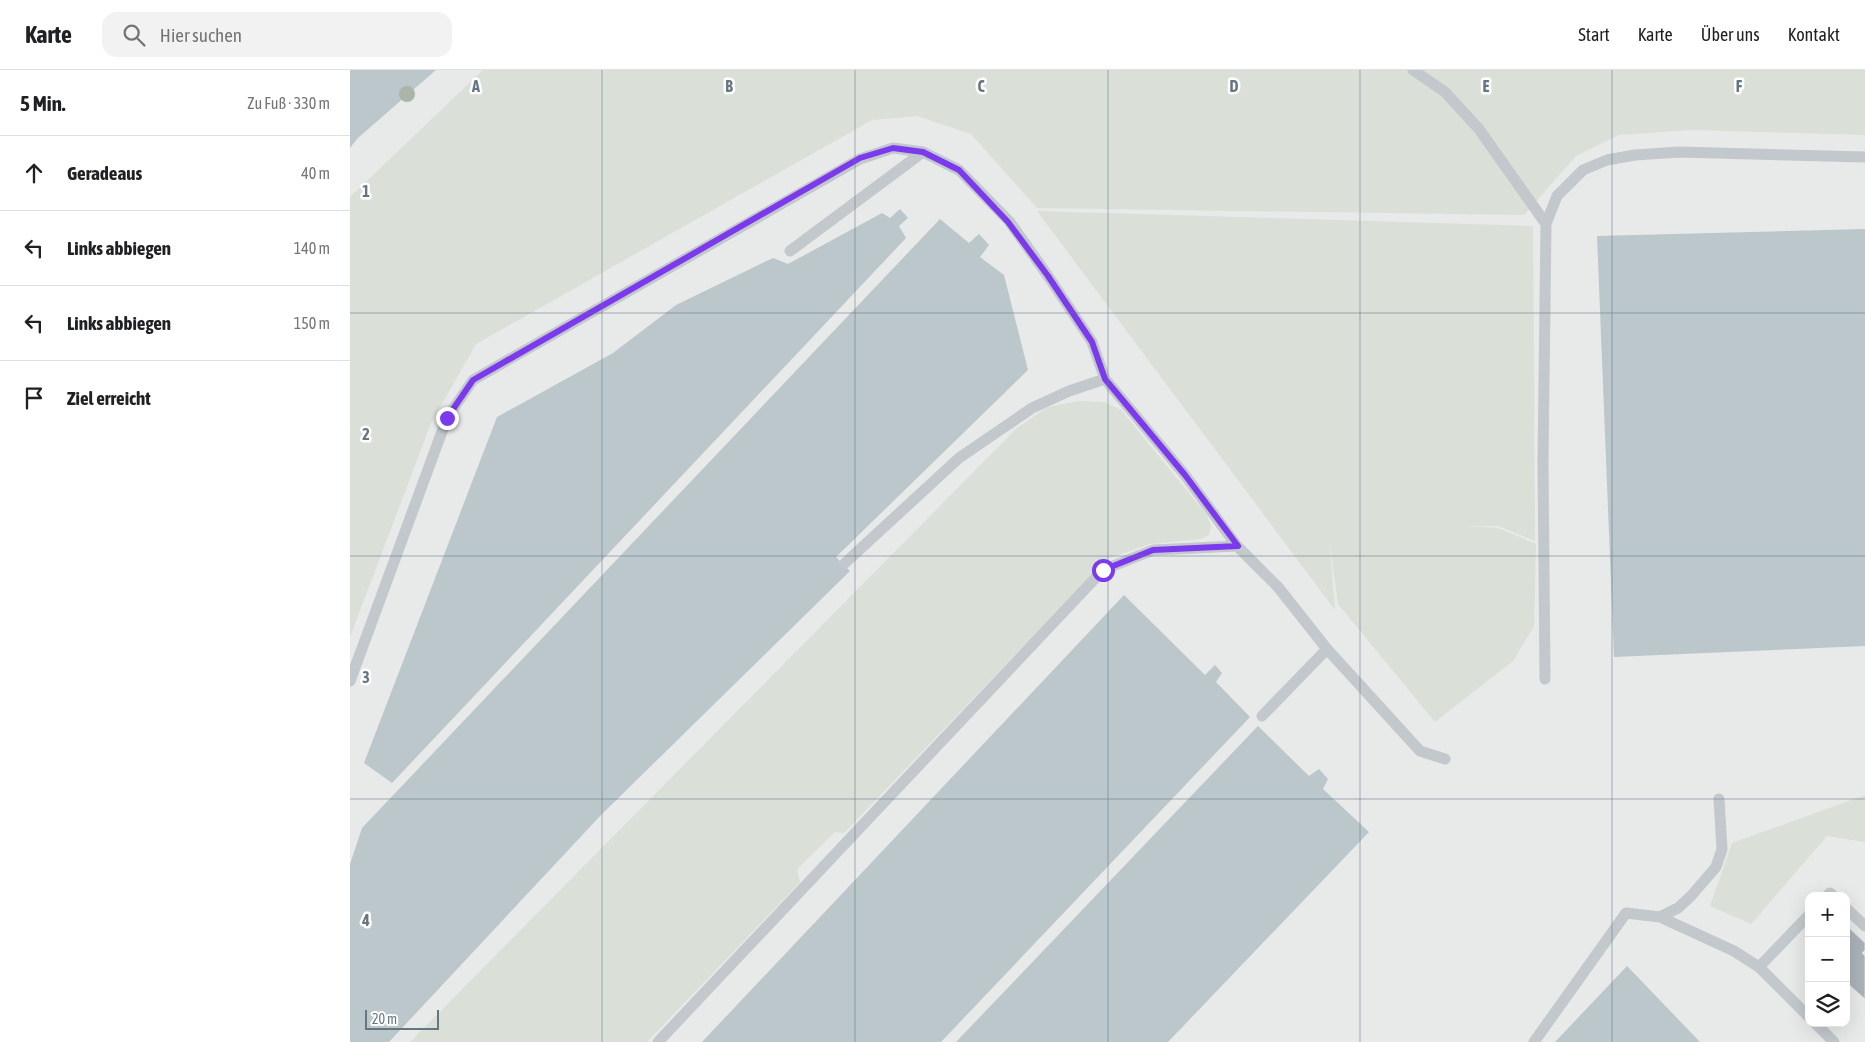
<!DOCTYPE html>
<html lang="de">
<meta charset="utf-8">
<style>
body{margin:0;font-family:"Asap Condensed",sans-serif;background:#f2f2f2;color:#202124}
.controls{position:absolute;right:15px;bottom:15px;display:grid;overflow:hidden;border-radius:10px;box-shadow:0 5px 20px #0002}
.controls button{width:45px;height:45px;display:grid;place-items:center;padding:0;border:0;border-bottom:1px solid #e0e0e0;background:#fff;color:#202124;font:25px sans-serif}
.scale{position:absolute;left:15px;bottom:12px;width:74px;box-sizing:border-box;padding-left:5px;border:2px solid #657683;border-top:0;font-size:14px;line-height:18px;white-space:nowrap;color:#657683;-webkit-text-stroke:4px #fff;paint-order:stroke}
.stop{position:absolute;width:15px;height:15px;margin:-11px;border:4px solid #7c3aed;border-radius:50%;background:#fff}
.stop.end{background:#7c3aed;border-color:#fff;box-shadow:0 1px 5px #0008}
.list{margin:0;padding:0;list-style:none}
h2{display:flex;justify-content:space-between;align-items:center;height:65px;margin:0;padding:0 20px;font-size:21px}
h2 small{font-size:16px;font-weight:400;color:#757577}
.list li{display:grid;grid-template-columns:32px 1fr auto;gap:15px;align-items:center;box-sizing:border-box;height:75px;padding:0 20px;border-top:1px solid #e0e0e0}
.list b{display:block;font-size:19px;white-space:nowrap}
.list em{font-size:16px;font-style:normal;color:#757577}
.icon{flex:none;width:28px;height:28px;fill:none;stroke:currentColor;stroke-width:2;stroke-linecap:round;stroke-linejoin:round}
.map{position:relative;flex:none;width:1515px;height:972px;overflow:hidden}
header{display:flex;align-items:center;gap:30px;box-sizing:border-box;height:70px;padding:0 25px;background:#fff;border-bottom:1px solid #e0e0e0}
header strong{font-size:24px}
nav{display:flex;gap:28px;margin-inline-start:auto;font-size:18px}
.search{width:350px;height:45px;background:#f2f2f2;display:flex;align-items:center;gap:12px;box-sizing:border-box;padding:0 18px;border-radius:15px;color:#757577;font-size:19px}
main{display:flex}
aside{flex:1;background:#fff}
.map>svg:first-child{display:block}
.built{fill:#e8e9e9;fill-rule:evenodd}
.green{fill:#dadfd7}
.water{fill:#bbc7cb}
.building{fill:#aab3b9;stroke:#dcdcda}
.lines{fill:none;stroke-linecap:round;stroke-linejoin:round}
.lane{stroke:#c3c8cc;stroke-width:11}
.tree{fill:#aab4a7}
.route{stroke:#7c3aed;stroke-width:6}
.grid{fill:none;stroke:#657683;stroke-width:1;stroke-opacity:0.55}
.grid-label{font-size:16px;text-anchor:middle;font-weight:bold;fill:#657683;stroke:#fff;stroke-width:5;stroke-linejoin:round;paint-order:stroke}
</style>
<header>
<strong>Karte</strong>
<div class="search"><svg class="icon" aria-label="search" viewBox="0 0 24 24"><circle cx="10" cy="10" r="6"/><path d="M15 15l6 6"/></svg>Hier suchen</div>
<nav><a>Start</a><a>Karte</a><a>Über uns</a><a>Kontakt</a></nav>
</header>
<main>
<aside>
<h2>5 Min.<small>Zu Fuß · 330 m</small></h2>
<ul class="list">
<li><svg class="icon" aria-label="ahead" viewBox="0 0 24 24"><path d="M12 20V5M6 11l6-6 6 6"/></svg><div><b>Geradeaus</b></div><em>40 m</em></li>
<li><svg class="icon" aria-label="left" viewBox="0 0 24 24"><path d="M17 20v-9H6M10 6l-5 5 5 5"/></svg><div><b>Links abbiegen</b></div><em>140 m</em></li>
<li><svg class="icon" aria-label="left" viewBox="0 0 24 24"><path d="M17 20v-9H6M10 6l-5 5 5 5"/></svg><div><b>Links abbiegen</b></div><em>150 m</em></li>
<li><svg class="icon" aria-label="arrive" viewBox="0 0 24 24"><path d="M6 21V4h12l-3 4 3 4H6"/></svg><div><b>Ziel erreicht</b></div></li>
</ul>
</aside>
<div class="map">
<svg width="1515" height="972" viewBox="0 0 1515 972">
<rect width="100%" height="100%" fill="#fafaf8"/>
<path class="built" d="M86,0H1515V972H0V78L8,68ZM1459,826H1496V953H1459Z"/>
<path class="green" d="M133,0H1515V65L1341,60L1269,65L1226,86L1174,145L687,138L621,64L567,46L522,50L126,274L81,353L0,567V127Z
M687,141L1183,156L1185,471L1148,456H1116L1148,458L1186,474L1184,556L1163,591L1085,652L988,534L979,468L985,540Z
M730,331L754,332L771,340L857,445L861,456L859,465L851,469L800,474L757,489L494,763L485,762L447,799L450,812L297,972H60L667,358L698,337Z
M1515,725V772L1477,766L1401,854L1360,836L1382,773Z"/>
<path class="water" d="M0,0H86L8,68L0,78Z
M550,139L558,148L549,156L556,168L42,713L14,693L147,347L263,283L326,235L423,188L438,194L532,143L540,148Z
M590,149L619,173L629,164L639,175L630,187L654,205L678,300L486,487L500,501L251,745L39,972H0V794L12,758Z
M1515,159V576L1264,587L1247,166Z
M774,525L855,605L865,595L872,603L866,612L900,647L591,972H352Z
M908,656L959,706L969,699L978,709L973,719L1019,762L818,972H606Z
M1277,896L1350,972H1205Z"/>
<path class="building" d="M1498,857L1515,873V880L1512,883L1515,886V929L1496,912V859Z"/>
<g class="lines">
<path class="lane" d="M1063,0L1095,22L1129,59L1196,154
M440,181L573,82
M495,493L609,388L682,338L719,321L755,309
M1195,609L1193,391L1196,154L1207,126L1233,100L1257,90L1285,85L1329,82L1515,87
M0,611L97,348L123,310L510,89L543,78L573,82L609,100L659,151L698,206L742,272L755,309L835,405L887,476L928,517L977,579L1070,681L1095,689
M912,646L977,579
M1477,826L1480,823L1483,826
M1496,838L1515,856
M1310,847L1328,838L1341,826L1366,797L1372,779L1369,729
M1409,897L1459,845
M1465,953L1484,972
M308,972L753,500L803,480L887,476
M1184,972L1276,843L1310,847L1384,881L1409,897L1459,947"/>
</g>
<circle class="tree" cx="57" cy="24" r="8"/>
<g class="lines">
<path class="route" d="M97,348L123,310L510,88L543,78L573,82L609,100L658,152L698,206L742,272L755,309L835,405L888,476L803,480L753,500"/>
</g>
<path class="grid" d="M252,0V972M505,0V972M758,0V972M1010,0V972M1262,0V972M0,243H1515M0,486H1515M0,729H1515"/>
<g class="grid-label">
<text x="126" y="22">A</text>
<text x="379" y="22">B</text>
<text x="631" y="22">C</text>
<text x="884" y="22">D</text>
<text x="1136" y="22">E</text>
<text x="1389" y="22">F</text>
<text x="16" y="127">1</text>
<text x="16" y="370">2</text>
<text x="16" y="613">3</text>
<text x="16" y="856">4</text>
</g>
</svg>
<div class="controls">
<button>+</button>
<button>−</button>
<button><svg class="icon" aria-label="layers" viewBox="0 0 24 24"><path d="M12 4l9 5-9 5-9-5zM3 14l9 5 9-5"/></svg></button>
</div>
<div class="scale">20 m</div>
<div class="stop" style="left:753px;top:500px"></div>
<div class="stop end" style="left:97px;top:348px"></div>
</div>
</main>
